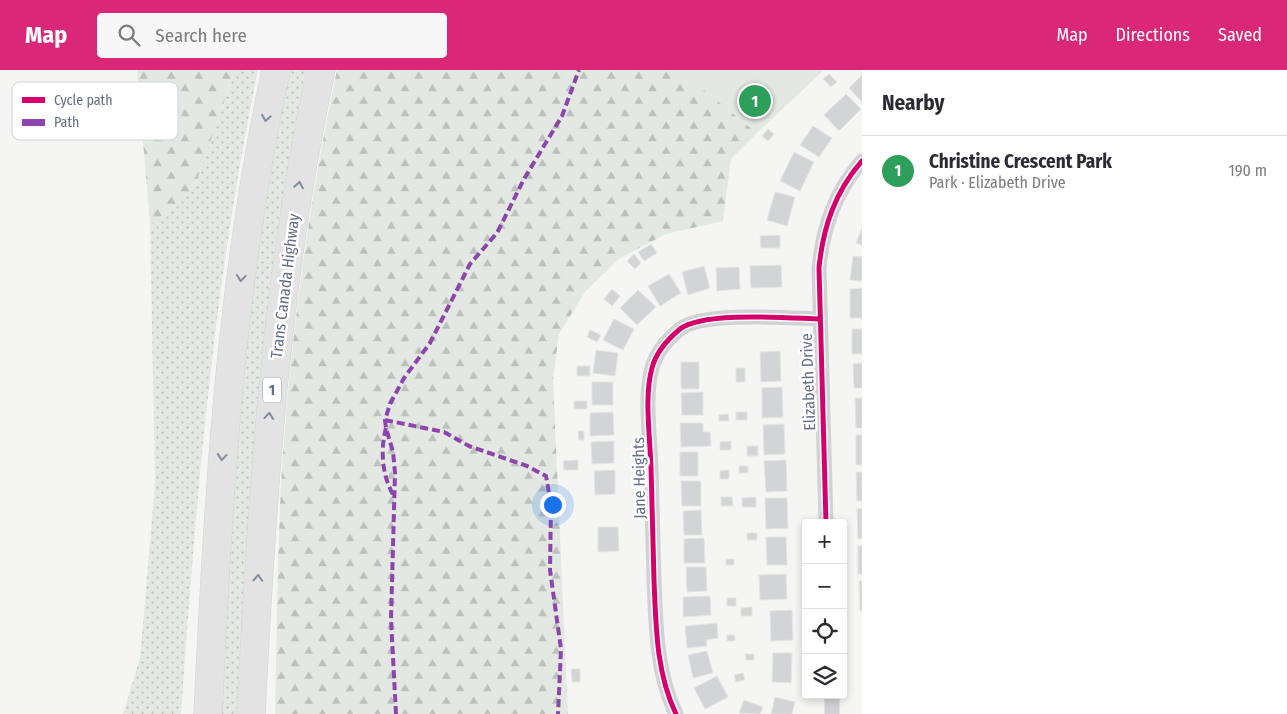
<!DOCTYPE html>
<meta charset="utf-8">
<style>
body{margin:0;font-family:"Fira Sans Condensed",sans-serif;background:#f7f7f7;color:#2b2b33}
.controls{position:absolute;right:15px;bottom:15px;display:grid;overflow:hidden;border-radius:5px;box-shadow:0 2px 8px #0003}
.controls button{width:45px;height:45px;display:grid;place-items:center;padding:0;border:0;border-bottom:1px solid #e1e1e2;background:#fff;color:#2b2b33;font:25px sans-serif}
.you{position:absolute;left:552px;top:434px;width:18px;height:18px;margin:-12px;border:4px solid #fff;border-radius:50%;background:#1a73e8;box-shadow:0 0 0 8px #1a73e833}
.badge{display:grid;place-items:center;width:32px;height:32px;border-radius:50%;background:#db2777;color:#fff;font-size:16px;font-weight:700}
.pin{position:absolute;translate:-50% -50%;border:2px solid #fff;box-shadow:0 1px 5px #0006}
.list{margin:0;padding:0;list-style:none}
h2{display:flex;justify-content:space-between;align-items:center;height:65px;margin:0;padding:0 20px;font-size:21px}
h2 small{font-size:16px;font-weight:400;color:#7c7c81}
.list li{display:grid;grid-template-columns:32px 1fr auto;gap:15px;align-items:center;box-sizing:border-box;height:70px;padding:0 20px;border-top:1px solid #e1e1e2}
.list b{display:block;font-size:19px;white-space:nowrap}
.list p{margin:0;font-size:16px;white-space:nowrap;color:#7c7c81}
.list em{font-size:16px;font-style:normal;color:#7c7c81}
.icon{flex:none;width:28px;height:28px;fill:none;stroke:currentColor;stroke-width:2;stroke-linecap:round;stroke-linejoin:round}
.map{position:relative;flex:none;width:862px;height:644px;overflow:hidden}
header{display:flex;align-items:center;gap:30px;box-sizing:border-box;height:70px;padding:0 25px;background:#db2777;color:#fff}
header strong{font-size:24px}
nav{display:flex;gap:28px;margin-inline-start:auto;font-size:18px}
.search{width:350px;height:45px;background:#f7f7f7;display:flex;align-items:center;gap:12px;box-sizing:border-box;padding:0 18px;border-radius:5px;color:#7c7c81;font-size:19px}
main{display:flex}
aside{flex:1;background:#fff}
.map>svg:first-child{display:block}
.grass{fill:url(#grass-dots)}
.forest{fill:url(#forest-firs)}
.park{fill:#e3e9e2}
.building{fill:#d3d4d5;stroke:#e4e5e4}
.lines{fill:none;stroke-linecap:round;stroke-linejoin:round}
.motorway-casing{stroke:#d1d3d3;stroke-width:29}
.minor{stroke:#d1d2d3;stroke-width:15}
.motorway{stroke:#e3e3e4;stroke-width:28}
.quiet{stroke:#8e44ad;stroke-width:4;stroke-dasharray:8 4;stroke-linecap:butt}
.cycleway-casing{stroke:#fff;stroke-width:8}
.cycleway{stroke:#d6006c;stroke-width:5}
.oneway{stroke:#838b9e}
.labels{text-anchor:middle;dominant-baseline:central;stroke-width:5;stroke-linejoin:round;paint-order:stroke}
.shield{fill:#fff;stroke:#929aab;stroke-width:1}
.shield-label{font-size:15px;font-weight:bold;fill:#636e87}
.street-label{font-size:16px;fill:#636e87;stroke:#fff}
.key{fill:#fff;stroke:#d0d4db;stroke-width:1}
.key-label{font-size:14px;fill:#636e87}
</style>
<header>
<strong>Map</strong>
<div class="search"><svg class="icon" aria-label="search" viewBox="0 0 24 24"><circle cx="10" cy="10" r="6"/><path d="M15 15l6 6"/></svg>Search here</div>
<nav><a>Map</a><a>Directions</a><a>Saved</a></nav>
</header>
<main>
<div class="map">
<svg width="862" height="644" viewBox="0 0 862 644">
<defs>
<pattern id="grass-dots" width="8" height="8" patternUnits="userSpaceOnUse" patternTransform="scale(1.25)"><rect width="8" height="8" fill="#e3e9e2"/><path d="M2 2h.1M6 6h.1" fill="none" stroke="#bcc1bd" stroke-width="1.8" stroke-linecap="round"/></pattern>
<pattern id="forest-firs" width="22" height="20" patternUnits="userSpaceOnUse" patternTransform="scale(1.25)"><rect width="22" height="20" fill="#e3e9e2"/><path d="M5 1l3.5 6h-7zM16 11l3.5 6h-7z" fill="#bcc1bd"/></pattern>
</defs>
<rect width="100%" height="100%" fill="#f5f6f4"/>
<path class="grass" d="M235,0H258C214,210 196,430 181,644H123L140,588L155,414L150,155L193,121Z
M289,0H306C262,212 249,428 239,644H222C232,428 244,212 289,0Z"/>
<path class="forest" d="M137,0H235L193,121L150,155Z
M337,0H680L757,63L731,89L723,151L666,164L620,188L585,222L559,264L553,309L568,644H275C277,562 277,480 282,398C291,264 309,131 337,0Z"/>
<path class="park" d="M680,0H824L757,63Z"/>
<path class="building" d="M829,4L837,12L831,17L823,9Z
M862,5V32L849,18Z
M846,24L861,39L839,61L824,45Z
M813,56L832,68L819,87L800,75Z
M768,59L774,64L768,71L762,66Z
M794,82L814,92L800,121L780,111Z
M775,122L795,127L787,156L767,150Z
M862,158V175L856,173Z
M780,165V178H761L760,166Z
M651,174L657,183L644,191L638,182Z
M634,184L641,193L635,199L627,191Z
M853,186L862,187V211L850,210Z
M781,195L782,217L751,218L750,196Z
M704,196L710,218L688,225L682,202Z
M739,197L740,219L717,221L716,198Z
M669,204L681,223L660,236L648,216Z
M862,218V248H850V219Z
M612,219L620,226L612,236L604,229Z
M638,220L656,237L637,255L620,238Z
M614,249L634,259L623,280L603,270Z
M852,259H862V284H852Z
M590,260L601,265L597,272L587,267Z
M596,280L618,283L615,306L593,303Z
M780,281L781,311L761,312L760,282Z
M681,292H699V319H681Z
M862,293V318H854L853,294Z
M577,296H590V306H577Z
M736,298H745V312H736Z
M592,312H613V335H592Z
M782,317L783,347L762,348V318Z
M703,322V345H682L681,323Z
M855,328H862V358H856Z
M574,331H587V339H574Z
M613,342L614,365L590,366V343Z
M736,342H747V350H736Z
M728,344L729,351H719V345Z
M680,353H703V362H710L711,376L681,377Z
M784,354L785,384L764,385L763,355Z
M578,361H584V370H579Z
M856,365H862V395H856Z
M614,371V393L592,394L591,372Z
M731,371V380H720V372Z
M747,376H758V386H747Z
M680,382H698V406H680Z
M578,390V400H564L563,391Z
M786,390L787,421L766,422L764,391Z
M739,396H748V403H739Z
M615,400V424L595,425L594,401Z
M729,400V409H720V401Z
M856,402H862V431H857Z
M681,411H701V436H682Z
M721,427H732L733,436H721Z
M756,427V437H742V428Z
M765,428H787L788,458L766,459Z
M862,438V468L858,469L857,439Z
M701,440L702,465H684L683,441Z
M598,457H618L619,481L598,482Z
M747,463H757V470H747Z
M766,467H786L787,495H767Z
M704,468L705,493H684V469Z
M858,476H862V504H858Z
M726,489H734V495H726Z
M686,497H706L707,521L687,522Z
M786,504L787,529L760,530L759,505Z
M859,511H862V541H860Z
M710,526L711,545L683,547V527Z
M727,528H736V536H727Z
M752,537V546H741V538Z
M792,540L793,570L771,571L770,541Z
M717,553L718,568L706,570L707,576L687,578L685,556Z
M727,565H735V571H727Z
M707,581L713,603L693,608L688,585Z
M773,583H792L791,613L772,612Z
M745,584H754V590H746Z
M571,599H580V612H572Z
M743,603L745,610L736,612L734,605Z
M717,606L728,627L705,639L694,618Z
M775,627L795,632L792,644H771Z
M744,630L763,637L760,644L739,643Z"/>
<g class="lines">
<defs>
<path id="motorway" d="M208,644C218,428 230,212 276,0
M251,644C262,428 275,212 321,0"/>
</defs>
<use href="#motorway" class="motorway-casing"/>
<path class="minor" d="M826,453L819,198C823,157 835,122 862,91
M676,644C656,602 656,556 654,510C653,472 652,435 651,397C650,367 644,326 652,298C656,282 668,269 680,259C703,241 788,248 819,249
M832,644V625"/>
<use href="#motorway" class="motorway"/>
<path class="quiet" d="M385,350L444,362L469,376L527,396L546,406L551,435L550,500L561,579L558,644
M386,358C380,379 382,407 394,426
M396,644L391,549L395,403L393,382L386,358L385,350L390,334L404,308L430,273L470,194L497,163L524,109L562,46L579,0"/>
<defs>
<path id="cycleway" d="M826,453L819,198C823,157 835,122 862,91
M676,644C656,602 656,556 654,510C653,472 652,435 651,397C650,367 644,326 652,298C656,282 668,269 680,259C703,241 788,248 819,249"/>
</defs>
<use href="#cycleway" class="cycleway-casing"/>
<use href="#cycleway" class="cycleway"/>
</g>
<defs><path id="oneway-chevron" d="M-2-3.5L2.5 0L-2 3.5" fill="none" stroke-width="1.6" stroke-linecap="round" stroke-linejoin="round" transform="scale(1.25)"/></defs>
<g class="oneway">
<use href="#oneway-chevron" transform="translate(266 48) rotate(100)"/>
<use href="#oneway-chevron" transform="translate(299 115) rotate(-80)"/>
<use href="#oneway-chevron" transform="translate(241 208) rotate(97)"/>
<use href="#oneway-chevron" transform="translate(269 346) rotate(-85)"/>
<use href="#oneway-chevron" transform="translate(222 387) rotate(95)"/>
<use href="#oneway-chevron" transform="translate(258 508) rotate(-87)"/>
</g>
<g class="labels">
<rect class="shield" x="263" y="307.5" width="18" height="25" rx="4"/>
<g class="shield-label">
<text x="272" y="320">1</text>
</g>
<g class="street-label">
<text transform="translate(285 216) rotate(-83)">Trans Canada Highway</text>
<text transform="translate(808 312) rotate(-92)">Elizabeth Drive</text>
<text transform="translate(639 408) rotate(-91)">Jane Heights</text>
</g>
</g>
<rect x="12" y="12" width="166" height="58" rx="8" class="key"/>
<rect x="22" y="27" width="23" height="6" fill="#d6006c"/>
<rect x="22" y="49" width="23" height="7" fill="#8e44ad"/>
<g class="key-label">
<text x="54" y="35">Cycle path</text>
<text x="54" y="57">Path</text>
</g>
</svg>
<div class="controls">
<button>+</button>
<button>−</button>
<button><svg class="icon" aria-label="locate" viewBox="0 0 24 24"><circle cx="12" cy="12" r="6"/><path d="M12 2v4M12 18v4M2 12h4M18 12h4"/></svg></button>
<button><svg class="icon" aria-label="layers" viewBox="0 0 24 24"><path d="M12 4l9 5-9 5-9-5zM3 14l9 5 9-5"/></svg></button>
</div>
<div class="you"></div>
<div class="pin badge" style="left:755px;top:31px;background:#2e9e5b">1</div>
</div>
<aside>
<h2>Nearby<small></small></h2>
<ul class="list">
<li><span class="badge" style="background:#2e9e5b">1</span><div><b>Christine Crescent Park</b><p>Park · Elizabeth Drive</p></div><em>190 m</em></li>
</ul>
</aside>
</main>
